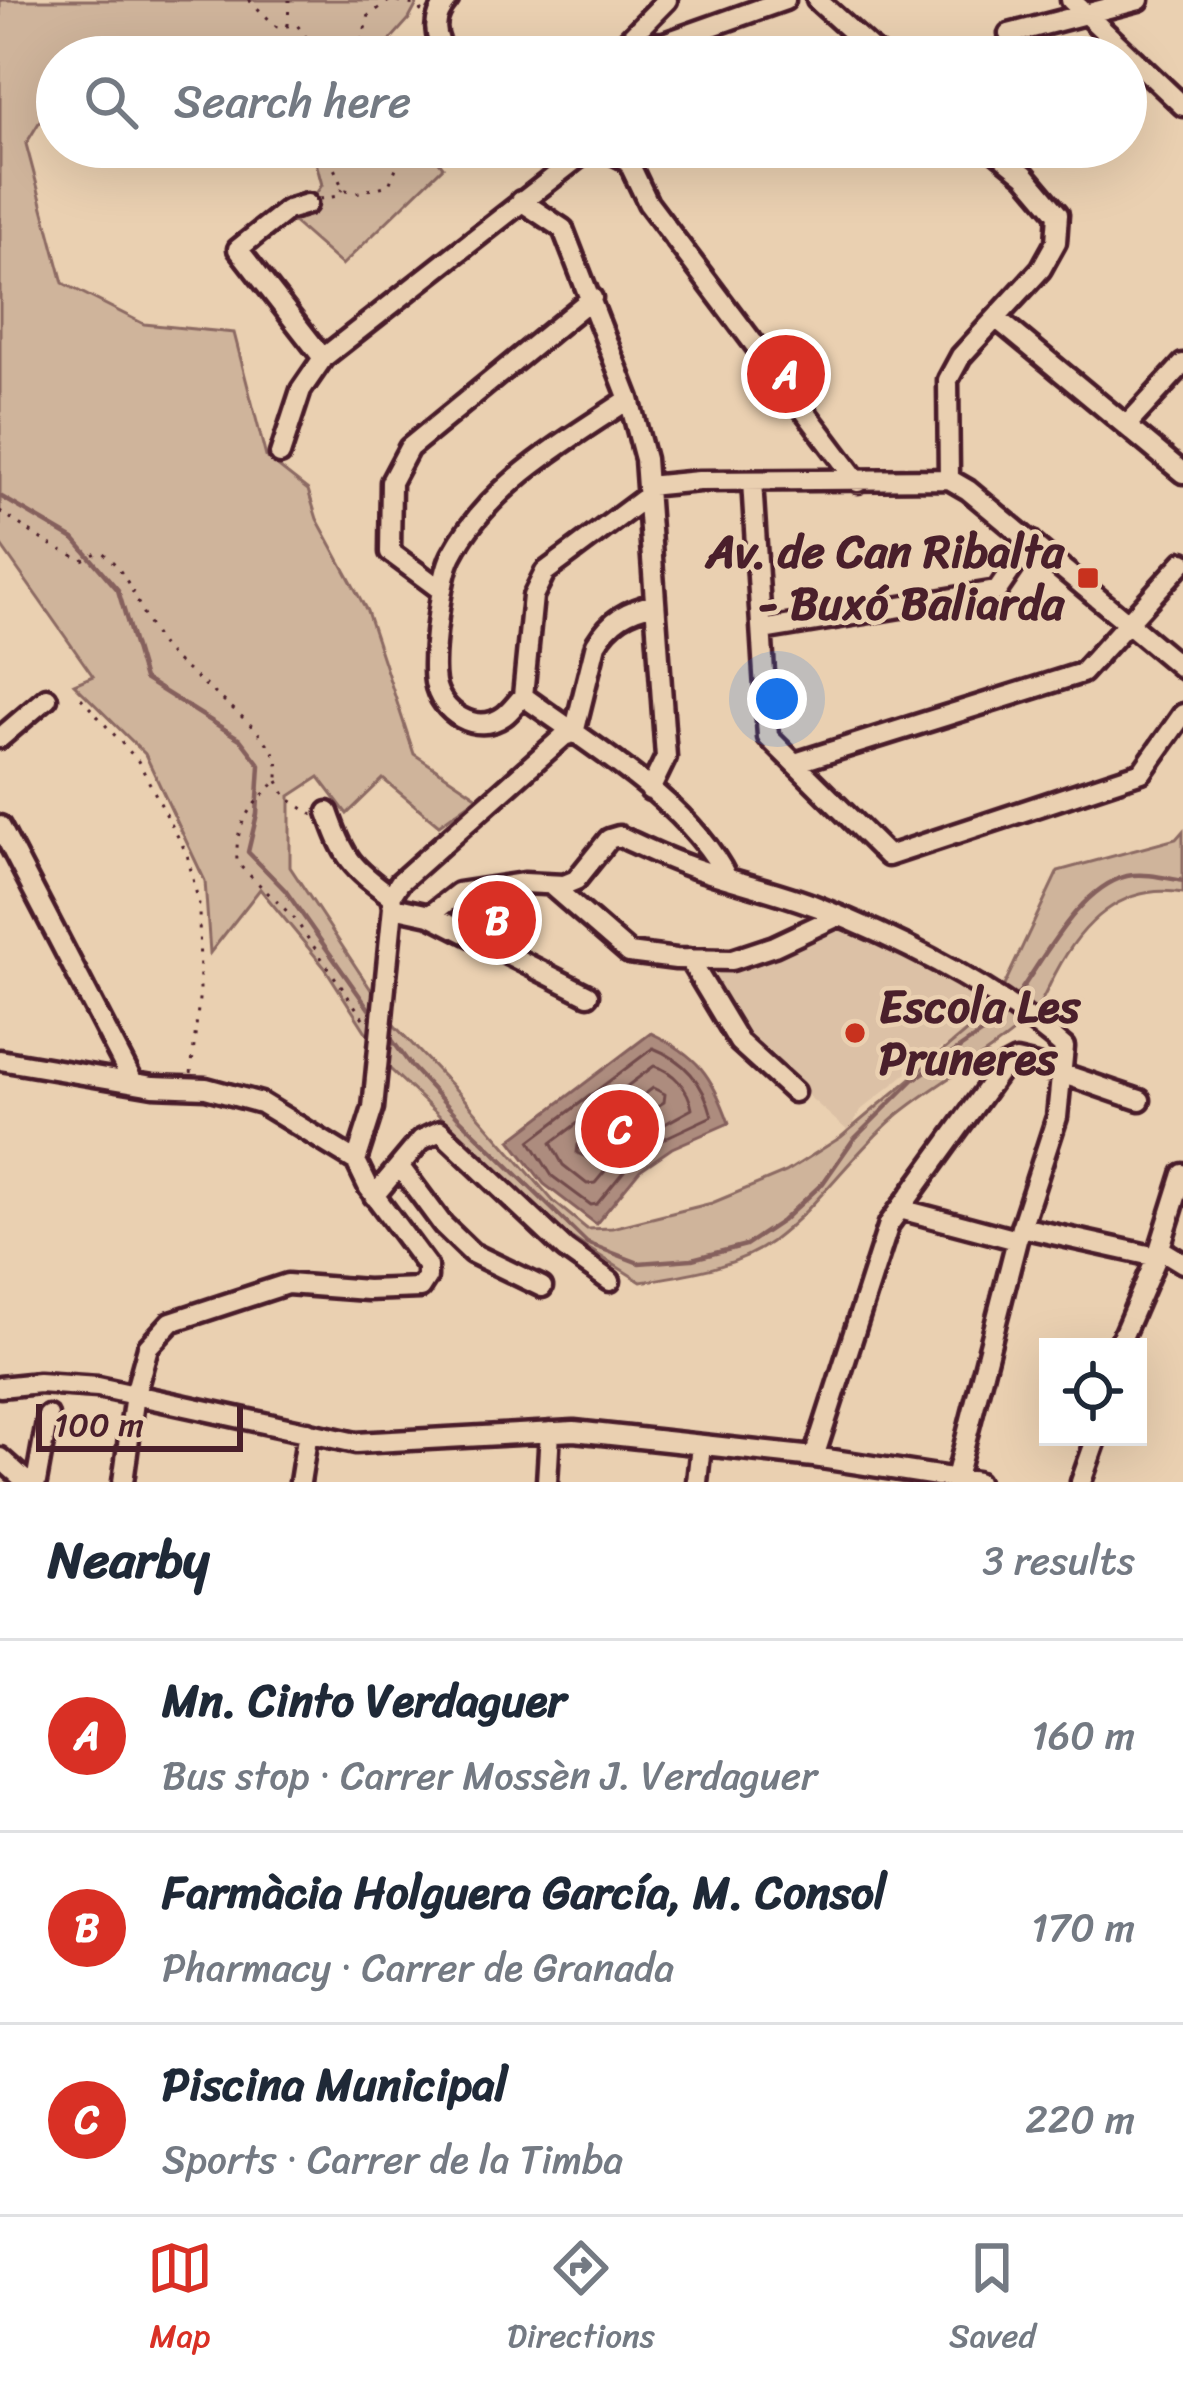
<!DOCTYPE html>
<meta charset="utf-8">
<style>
body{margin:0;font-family:Sriracha,sans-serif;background:#f6f6f7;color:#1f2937}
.controls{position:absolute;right:36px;bottom:36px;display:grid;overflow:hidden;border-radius:0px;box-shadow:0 12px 48px #0002}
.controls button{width:108px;height:108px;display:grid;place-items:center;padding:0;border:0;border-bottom:3px solid #e0e1e3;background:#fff;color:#1f2937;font:60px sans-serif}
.scale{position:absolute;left:36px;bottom:30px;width:207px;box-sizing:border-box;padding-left:12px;border:6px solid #4a1f2b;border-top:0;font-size:33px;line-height:42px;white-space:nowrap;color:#4a1f2b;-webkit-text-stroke:9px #ead0b1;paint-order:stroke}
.you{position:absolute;left:777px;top:699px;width:42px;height:42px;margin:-30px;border:9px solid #fff;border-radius:50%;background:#1a73e8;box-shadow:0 0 0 18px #1a73e833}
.badge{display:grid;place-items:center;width:78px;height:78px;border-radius:50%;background:#d93025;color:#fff;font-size:39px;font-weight:700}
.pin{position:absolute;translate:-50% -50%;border:6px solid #fff;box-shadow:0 3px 12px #0006}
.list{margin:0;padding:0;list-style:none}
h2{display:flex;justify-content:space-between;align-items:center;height:156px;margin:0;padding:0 48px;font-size:51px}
h2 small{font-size:39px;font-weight:400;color:#747a83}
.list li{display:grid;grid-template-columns:78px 1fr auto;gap:36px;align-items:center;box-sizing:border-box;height:192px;padding:0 48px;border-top:3px solid #e0e1e3}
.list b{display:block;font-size:45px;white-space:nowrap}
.list p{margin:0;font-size:39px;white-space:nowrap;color:#747a83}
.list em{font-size:39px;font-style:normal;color:#747a83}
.icon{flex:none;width:66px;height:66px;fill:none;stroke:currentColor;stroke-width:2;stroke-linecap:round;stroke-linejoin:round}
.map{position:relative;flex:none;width:1183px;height:1482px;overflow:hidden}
.search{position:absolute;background:#fff;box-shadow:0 12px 48px #0002;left:36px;right:36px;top:36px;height:132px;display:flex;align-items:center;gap:30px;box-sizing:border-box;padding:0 42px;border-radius:66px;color:#747a83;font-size:45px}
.sheet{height:732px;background:#fff}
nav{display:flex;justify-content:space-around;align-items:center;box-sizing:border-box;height:168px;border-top:3px solid #e0e1e3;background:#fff;font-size:33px;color:#747a83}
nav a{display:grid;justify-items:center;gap:6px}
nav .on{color:#d93025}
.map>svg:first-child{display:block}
.built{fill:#dcc1a6}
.green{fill:#cfb49b;stroke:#8c6a63;stroke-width:3}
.water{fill:#ad8c7e;stroke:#85605d;stroke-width:3}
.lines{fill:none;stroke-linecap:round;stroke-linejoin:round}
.shore{stroke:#724b4c;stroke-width:3}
.stream{stroke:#85605d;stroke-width:4.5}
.minor-casing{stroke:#4a1f2b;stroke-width:27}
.path{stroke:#4a1f2b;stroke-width:3;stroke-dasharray:3 9;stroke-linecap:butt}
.minor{stroke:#ead0b1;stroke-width:18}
.poi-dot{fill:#c8321e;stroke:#ead0b1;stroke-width:4.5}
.labels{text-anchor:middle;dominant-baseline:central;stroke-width:9;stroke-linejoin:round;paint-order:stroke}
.poi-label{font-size:45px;font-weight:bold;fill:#4a1f2b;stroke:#ead0b1;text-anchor:end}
</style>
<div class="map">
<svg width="1183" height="1482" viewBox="0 0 1183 1482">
<rect width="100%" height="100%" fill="#ead0b1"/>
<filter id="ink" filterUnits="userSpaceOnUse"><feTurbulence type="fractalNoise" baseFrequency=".00833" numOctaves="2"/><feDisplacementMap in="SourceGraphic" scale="24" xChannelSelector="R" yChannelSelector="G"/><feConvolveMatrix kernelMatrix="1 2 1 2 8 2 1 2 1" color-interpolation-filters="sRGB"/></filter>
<g filter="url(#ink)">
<path class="built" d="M830,926L886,947L991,1004L981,1026L928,1056L861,1110L848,1131L745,1040L706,967Z"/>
<path class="green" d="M0,0H419L409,19L375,57H285L281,45L190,57H57V93L26,144L63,283L144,324L234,333L266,457L308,490L317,519L367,611L414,754L478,797L439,825L383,779L347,814L319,777L290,796V867L395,1026L459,1093L554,1202L587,1229L612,1228L712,1203L786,1172L841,1137L993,1009L1058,871L1176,839L1183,831V893C1122,882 1081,924 1055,974C1047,989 1039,1010 1027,1021C987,1058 935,1083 894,1118C850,1156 818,1207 771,1242C733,1269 686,1274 641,1282L564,1233L389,1068L325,968L260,889L210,953L205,881L145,754L74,684L93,676L0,544Z
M312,147H428L443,167L342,265L291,220L308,205L322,185Z"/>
<path class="water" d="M651,1033C697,1055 712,1075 729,1123L672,1148L640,1170L596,1224L544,1184L510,1140Z"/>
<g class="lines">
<path class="shore" d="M653,1048C684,1060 704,1084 712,1116L665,1138L633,1160L597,1204L591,1205L552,1176L530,1141Z
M654,1066C673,1071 689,1089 692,1109C647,1134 629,1141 595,1183L587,1184L563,1165L551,1143Z
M653,1088L665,1094L664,1102L613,1134L590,1159L577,1153L578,1145Z"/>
<path class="stream" d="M0,496L75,540L118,590L144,679L240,739L260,765L257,814L248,852L285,890L376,1019
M1014,1000C1042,962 1078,888 1127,876C1144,872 1166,878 1183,881
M387,1033L411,1066L458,1117L587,1243L639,1263L692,1259L746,1245L782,1221L823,1183L853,1140L913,1080L995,1024L1007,1009"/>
<defs>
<path id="minor" d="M817,0L880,57
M1071,0L1183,106
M1009,34L1139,0
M621,45L664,43L785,0
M620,48L667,0
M447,57C434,36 431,20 448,0
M601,147L628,161L648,203L858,482
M521,201L563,229L629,399L645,459L666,757L650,790
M307,204L287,210L238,249L323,358
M996,318L1183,473
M1126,426L1183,364
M280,454L301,390L323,358L592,147
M949,479L948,380L961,356L1041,269L1056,242L1058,214L1025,175L991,147
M752,481L768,737L888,856L1142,772L1183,714
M647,486L699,481L949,479L968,490L1183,669
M441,590L390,552L391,482L409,448L592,298
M762,630L997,591L1031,541
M523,696C517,702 511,711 504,716C476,736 440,712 435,682C431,657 441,576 452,555C490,483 564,443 629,399
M523,696C590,745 690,803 727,878
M523,696L533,596L545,572L647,496
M574,733L596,644C611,619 628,610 655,604
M0,738L47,698
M795,763L1082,673L1183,562
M328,812C344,858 351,867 391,896
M0,826L133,1082
M553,887L629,953L676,959L732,960L774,946L838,916
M391,896L400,882L564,736L574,733
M393,907L430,915L588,995
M430,915L458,893L524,883L564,885L576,880L609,839L619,836C641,846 663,857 686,865C729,881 775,890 818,907C904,941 994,986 1064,1047L1057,1117L1017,1240L955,1482
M689,959L739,1042L794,1092
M0,1060L153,1086L206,1088L261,1103L356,1161
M400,1167L443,1225L472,1253L542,1287
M374,1196L421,1140L440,1131L565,1249L610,1281
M900,1209L1017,1240
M1021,1227L1157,1257
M1160,1249L1183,1263
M1118,1347L1157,1257L1183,1174
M0,1387L39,1383L98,1387L356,1443L574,1431L814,1457L977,1482
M814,1457L889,1224L1001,1069L1016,1061C1059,1070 1098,1087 1140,1100
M0,1458L27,1482
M36,1482L48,1416
M123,1482L135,1394L148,1347L171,1322L287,1284L367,1290L420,1288L427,1277V1266L369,1188L356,1161L373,1108L393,907L391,896
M300,1482L308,1432
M547,1482L550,1432
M697,1482L701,1445
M1081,1482L1097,1437"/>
</defs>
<use href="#minor" class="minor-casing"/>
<path class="path" d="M249,0L277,27L297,25L316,50L339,57
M288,26L289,0
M347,57L358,52L369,15L389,1L415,5L423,13
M325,147L343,189L355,193L389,185L396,168L395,149L385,147
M320,199L338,196L342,189
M0,511L47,543L82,560L101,551C139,581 138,624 172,657C196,680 267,730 277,760C279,766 278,773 278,779C249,809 235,820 237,863L294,918L365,1021
M81,698L138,761L187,854L199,904L200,990L191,1074
M278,781L286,797L313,815"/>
<use href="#minor" class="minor"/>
</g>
</g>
<g class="poi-dot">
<rect x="1076" y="566" width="24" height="24" rx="6"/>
<circle cx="855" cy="1033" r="12"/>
</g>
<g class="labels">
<g class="poi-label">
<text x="1064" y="552">Av. de Can Ribalta<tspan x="1064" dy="52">- Buxó Baliarda</tspan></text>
<text x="879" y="1007" text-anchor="start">Escola Les<tspan x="879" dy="52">Pruneres</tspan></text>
</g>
</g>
</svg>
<div class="controls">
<button><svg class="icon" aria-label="locate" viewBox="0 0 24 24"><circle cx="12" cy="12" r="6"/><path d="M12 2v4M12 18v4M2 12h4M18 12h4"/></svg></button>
</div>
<div class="scale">100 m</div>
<div class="you"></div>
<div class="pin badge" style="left:786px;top:374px">A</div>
<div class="pin badge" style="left:497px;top:920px">B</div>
<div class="pin badge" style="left:620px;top:1129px">C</div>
<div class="search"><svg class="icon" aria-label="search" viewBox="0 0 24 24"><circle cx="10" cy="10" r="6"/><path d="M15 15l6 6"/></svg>Search here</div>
</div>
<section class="sheet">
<h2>Nearby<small>3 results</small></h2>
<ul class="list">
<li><span class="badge">A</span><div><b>Mn. Cinto Verdaguer</b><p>Bus stop · Carrer Mossèn J. Verdaguer</p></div><em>160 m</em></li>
<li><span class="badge">B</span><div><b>Farmàcia Holguera García, M. Consol</b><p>Pharmacy · Carrer de Granada</p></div><em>170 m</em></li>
<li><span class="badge">C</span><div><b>Piscina Municipal</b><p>Sports · Carrer de la Timba</p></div><em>220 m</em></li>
</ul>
</section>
<nav>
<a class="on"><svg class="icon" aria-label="map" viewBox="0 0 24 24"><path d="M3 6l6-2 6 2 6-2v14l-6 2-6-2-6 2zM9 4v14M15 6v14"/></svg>Map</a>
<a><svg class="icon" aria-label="directions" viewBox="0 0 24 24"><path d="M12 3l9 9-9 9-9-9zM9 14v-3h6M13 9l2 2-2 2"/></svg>Directions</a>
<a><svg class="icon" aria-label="saved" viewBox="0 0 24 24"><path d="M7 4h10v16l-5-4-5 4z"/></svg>Saved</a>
</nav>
